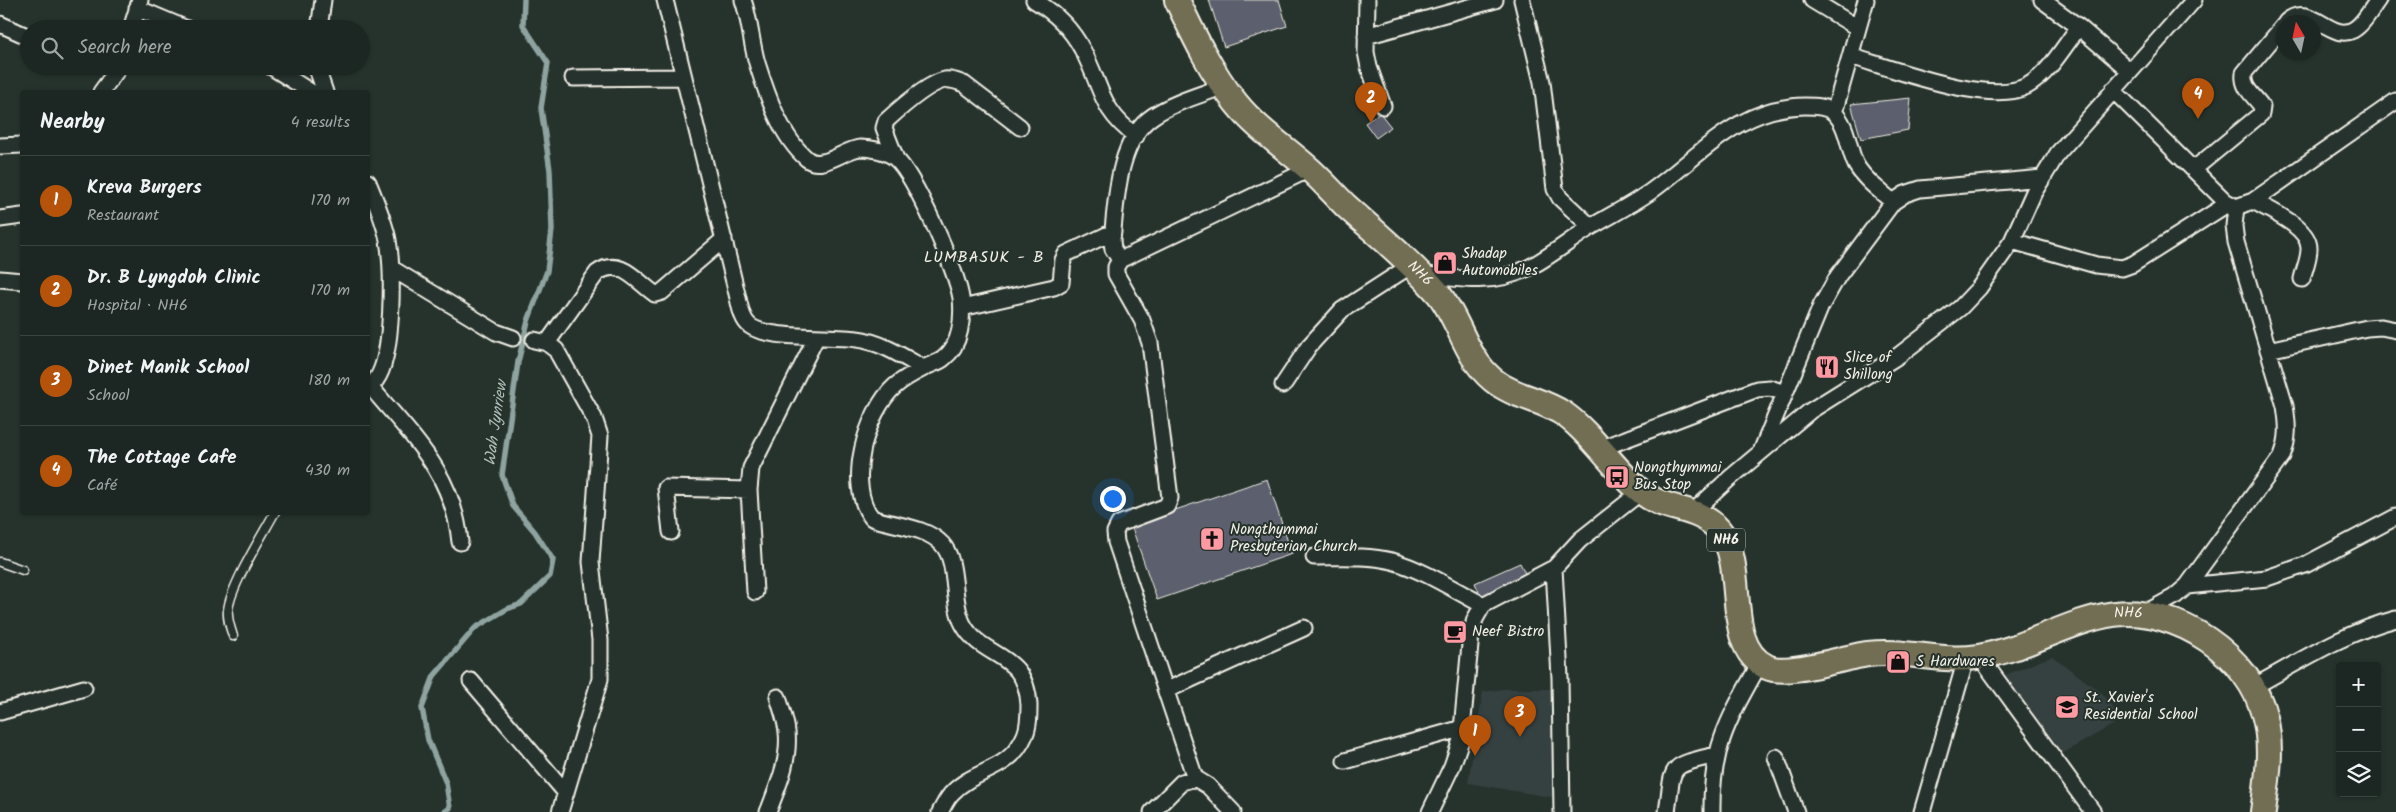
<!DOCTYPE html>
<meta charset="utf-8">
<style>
body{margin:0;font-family:Kalam,sans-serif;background:#252e2a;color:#f1f3f6}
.controls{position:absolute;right:15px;bottom:15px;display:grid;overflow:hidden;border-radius:5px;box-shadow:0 1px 4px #0004}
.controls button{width:45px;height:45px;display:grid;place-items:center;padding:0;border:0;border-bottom:1px solid #3a4340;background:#1c2622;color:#f1f3f6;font:25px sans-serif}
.compass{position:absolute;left:2276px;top:15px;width:45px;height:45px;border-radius:50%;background:#1c2622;box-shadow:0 1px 4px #0004;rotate:351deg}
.you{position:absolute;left:1112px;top:498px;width:18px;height:18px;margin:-12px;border:4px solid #fff;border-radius:50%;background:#1a73e8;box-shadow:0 0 0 8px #1a73e833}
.badge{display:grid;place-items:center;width:32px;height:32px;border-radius:50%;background:#b45309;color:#fff;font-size:16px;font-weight:700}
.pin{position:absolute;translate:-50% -41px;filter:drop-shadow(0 1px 2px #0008)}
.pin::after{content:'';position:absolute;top:26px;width:18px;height:15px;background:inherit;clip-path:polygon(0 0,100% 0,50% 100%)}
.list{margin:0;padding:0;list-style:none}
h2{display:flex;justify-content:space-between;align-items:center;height:65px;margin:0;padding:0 20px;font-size:21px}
h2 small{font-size:16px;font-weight:400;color:#a0a5a5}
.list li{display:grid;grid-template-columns:32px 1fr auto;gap:15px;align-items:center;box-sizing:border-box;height:90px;padding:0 20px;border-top:1px solid #3a4340}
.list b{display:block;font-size:19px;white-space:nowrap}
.list p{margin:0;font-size:16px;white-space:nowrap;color:#a0a5a5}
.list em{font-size:16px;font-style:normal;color:#a0a5a5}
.icon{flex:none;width:28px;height:28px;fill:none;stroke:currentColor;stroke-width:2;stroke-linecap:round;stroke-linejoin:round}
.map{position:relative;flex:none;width:2396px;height:812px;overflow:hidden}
.search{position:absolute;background:#1c2622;box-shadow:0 1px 4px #0004;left:20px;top:20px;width:350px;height:55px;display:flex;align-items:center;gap:12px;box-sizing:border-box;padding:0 18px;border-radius:28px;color:#a0a5a5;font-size:19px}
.panel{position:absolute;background:#1c2622;box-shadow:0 1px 4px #0004;left:20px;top:90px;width:350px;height:425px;border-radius:5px}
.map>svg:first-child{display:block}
.built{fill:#364040}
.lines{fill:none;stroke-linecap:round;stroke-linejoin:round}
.stream{stroke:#8fa4a1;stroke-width:5.5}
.building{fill:#5c5f6d;stroke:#f4f1e8}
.service-casing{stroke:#f4f1e8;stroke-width:11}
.minor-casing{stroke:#f4f1e8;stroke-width:19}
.trunk-casing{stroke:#f4f1e8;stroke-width:28}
.service{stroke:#26332d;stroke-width:8}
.minor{stroke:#26332d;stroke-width:15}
.trunk{stroke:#726e52;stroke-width:24}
.labels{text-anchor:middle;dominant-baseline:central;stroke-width:4;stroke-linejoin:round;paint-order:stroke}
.shield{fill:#26332d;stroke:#b6b8b0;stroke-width:1}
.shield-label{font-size:14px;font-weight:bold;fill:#f4f1e8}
.poi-label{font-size:15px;fill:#f4f1e8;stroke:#26332d;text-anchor:start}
.street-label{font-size:15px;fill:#f4f1e8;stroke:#26332d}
.neighbourhood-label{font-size:16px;letter-spacing:1px;fill:#f4f1e8;stroke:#26332d}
.water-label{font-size:16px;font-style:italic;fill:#b0bdb8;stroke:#26332d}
</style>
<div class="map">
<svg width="2396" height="812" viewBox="0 0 2396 812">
<rect width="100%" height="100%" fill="#26332d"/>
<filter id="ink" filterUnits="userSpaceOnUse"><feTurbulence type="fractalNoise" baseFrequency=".02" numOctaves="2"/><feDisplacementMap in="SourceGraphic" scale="10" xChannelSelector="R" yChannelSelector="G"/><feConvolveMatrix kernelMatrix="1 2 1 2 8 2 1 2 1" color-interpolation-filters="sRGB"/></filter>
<g filter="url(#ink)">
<path class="built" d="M2052,656L2103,694L2121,720L2060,755L1998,678Z
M1503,689H1568L1562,799L1468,783L1483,692Z"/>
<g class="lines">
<path class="stream" d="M444,812L450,808L446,783L428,740L422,708L434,676L475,628L507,609L521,604L550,576L553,560L535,532L513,506L502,475L518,362L528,321L547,271L552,230L550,170L541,108L548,63L523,25L524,0"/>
</g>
<path class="building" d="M1209,0H1279L1287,26L1224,47Z
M1911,98L1908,130L1861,139L1851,104Z
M1380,113L1391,127L1376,138L1365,123Z
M1267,479L1292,554L1157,600L1131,525Z
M1520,563L1528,579L1482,599L1475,583Z"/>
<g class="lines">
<defs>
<path id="service" d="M0,562L23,570
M233,636C230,627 227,619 228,610C231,585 262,536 275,512"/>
<path id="minor" d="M665,0L738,298C740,307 742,320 750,326C769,340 832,335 857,339C881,342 902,356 923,368
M743,0C750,20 751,42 757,63C767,95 781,137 807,159C822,171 845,149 860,148C871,148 888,151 896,159C915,176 957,272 961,298C963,318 961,345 944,358C939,363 930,364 924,368C914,373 903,379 895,386C866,412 845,485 872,518C894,526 925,526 942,544C959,562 951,602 963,624C982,660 1026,650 1029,705C1029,715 1029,726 1025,735C1009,773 975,768 952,793C947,798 944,805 940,812
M1034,0C1054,12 1071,28 1082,49C1102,85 1099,110 1136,136
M1367,0L1366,52L1369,67L1383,106
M1522,0L1542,82L1555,189L1560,198L1591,227
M1812,0L1858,28
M2042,0L2079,27L2130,71
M137,8L187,29
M2286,22C2310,0 2330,42 2353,30C2364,24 2371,9 2378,0
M0,24L29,37
M131,29L140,0
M319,29L323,0
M1366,36L1495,0
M1850,56C1891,68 1989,106 2027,86C2049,74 2064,46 2079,27
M270,66L311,92
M316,66L325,92
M573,78L683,77
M2113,90L2225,201L2236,207L2253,201L2396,101
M101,92L120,66
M1834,113L1866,0
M0,146L22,145
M896,159L884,128L886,121C898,110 928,83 945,80C952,79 958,82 964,84L1020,127
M2194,169L2261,114L2262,107C2254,95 2242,89 2244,73L2284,25
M368,182C375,200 384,220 388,240C393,269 394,356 376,380C374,383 370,385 368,388
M2253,201C2269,210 2310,227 2309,249C2309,259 2304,270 2302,279
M0,219L22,216
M2012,241L2096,265L2122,268L2133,264L2229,203
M1120,260L1113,249L1112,241C1116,203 1117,140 1153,116C1174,102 1201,95 1224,86
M391,268L496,332L513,338
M1420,274C1457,279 1493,286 1528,268C1550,257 1570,240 1591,227C1611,215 1631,205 1650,192C1702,155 1737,107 1805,106C1814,106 1827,106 1834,113C1848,125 1848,149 1856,165C1865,180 1880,191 1893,202
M0,279L22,281
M962,308L1054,287L1061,283L1063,260L1066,254L1113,232
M534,340L547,343L556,350L594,418L600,436L591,562L600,640V679L560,812
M547,343L597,273C620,256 637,282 655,294L662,292L724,239
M2268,350L2367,328L2381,327L2396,330
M1283,385L1309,346L1342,310L1410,266
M370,386C412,437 453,472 460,542
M1602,448L1757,389L1770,388L1785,393
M1762,449L1821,306L1838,276L1893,202L1905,194L1920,189L2042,178
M1694,511L1730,478L1810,411L1898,356L1960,308L1979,288L2012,241L2034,192L2058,153L2194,0
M671,532L666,488L749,490
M1314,557C1339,557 1367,555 1392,561C1424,570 1454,590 1483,605
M1554,568L1560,678L1562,812
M2187,586L2267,578L2305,565L2396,517
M755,592L749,490L751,468L816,338
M2143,614L2174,597L2187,586L2282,456C2289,438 2288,425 2285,406L2236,242L2234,226L2236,207
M1980,657L2093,812
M471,681L566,793
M2253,687C2299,662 2345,632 2396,619
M1167,690L1304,628
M0,712L84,688
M1776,757L1796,812
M1345,761L1463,728
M1195,778L1116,542L1115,532L1119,524L1167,506L1170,498L1150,343L1142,320L1116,274V267L1120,260L1310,169
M768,812C778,786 790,760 787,732C786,720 781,708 778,697
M1152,812L1182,782L1195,778L1208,786L1233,812
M1430,812L1452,766L1461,740L1471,634L1475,619L1483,605L1554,568L1580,540L1642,491
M1667,812C1674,763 1667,767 1716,755
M1712,812C1711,746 1729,719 1760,663
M1922,812L1966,659"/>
<g id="trunk">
<path id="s1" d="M1177,0C1194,36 1211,72 1236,103C1256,128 1283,146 1307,167C1321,179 1333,193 1346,206C1377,234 1411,262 1438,293C1460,320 1465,357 1493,380C1514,397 1542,399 1564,414C1597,437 1623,485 1656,501C1678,511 1702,510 1719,530C1749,565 1721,646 1767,667C1787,677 1844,657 1868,654C1905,649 1942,663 1978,657C2026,649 2067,621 2114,614C2177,606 2251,656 2265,718C2273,750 2267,780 2263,812"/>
</g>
</defs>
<use href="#service" class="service-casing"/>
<use href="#minor" class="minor-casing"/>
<use href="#trunk" class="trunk-casing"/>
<use href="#service" class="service"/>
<use href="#minor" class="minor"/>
<use href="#trunk" class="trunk"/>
</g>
</g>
<defs>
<symbol id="shop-square" viewBox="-11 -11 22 22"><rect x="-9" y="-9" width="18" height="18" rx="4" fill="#ff9aa2" stroke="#26332d"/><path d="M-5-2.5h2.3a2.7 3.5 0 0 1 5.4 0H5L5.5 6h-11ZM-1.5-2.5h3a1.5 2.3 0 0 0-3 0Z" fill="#111"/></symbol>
<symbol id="restaurant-square" viewBox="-11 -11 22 22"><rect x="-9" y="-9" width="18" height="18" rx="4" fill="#ff9aa2" stroke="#26332d"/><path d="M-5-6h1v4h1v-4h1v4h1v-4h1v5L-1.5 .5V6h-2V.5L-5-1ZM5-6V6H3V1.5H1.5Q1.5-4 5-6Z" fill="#111"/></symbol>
<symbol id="bus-square" viewBox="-11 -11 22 22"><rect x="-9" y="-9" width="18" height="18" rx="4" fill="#ff9aa2" stroke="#26332d"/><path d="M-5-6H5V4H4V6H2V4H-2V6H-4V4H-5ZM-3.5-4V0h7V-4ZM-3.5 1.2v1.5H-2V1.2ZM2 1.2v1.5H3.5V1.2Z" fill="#111"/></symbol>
<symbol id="church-square" viewBox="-11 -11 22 22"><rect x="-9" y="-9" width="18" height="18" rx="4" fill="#ff9aa2" stroke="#26332d"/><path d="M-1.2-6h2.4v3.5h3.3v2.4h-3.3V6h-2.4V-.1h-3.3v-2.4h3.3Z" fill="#111"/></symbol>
<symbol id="cafe-square" viewBox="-11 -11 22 22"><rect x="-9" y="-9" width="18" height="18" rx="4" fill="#ff9aa2" stroke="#26332d"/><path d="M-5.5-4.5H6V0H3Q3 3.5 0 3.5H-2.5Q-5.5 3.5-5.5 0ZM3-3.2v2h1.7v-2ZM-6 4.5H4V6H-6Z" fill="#111"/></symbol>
<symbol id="school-square" viewBox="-11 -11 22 22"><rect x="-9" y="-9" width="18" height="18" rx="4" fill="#ff9aa2" stroke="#26332d"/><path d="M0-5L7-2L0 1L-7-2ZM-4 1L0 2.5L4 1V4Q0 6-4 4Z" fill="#111"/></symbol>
</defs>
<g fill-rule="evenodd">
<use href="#shop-square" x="1431" y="249" width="28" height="28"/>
<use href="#restaurant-square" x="1813" y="353" width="28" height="28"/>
<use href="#bus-square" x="1603" y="463" width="28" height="28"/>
<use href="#church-square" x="1198" y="525" width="28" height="28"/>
<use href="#cafe-square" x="1441" y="618" width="28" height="28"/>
<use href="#shop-square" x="1884" y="648" width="28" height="28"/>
<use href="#school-square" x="2053" y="693" width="28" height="28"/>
</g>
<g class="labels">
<rect class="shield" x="1707" y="528.5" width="38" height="23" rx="4"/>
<g class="shield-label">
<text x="1726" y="540">NH6</text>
</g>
<g class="poi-label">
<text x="1462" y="254">Shadap<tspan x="1462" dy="17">Automobiles</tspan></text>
<text x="1844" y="358">Slice of<tspan x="1844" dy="17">Shillong</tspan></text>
<text x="1634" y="468">Nongthymmai<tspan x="1634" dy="17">Bus Stop</tspan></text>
<text x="1230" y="530">Nongthymmai<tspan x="1230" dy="17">Presbyterian Church</tspan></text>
<text x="1472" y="632">Neef Bistro</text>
<text x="1916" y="662">S Hardwares</text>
<text x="2084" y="698">St. Xavier's<tspan x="2084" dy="17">Residential School</tspan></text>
</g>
<g class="street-label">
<text stroke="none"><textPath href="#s1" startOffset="370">NH6</textPath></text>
<text stroke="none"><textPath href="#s1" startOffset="1298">NH6</textPath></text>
</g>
<g class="neighbourhood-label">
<text x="984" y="257">LUMBASUK - B</text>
</g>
<g class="water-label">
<text transform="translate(496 423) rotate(-82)">Wah Jynriew</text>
</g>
</g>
</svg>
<div class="controls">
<button>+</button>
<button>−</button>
<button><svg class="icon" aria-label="layers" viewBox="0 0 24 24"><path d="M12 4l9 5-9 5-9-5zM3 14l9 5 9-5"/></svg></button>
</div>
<svg class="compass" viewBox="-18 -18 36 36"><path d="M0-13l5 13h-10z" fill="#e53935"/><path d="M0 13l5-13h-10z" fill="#a0a5a5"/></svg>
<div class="you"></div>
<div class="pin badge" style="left:1475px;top:756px">1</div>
<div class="pin badge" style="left:1371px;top:123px">2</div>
<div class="pin badge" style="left:1520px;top:737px">3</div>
<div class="pin badge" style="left:2198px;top:119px">4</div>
<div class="search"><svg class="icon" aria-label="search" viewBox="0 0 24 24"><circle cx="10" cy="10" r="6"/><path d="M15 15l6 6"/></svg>Search here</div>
<section class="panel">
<h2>Nearby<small>4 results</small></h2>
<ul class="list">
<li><span class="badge">1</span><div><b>Kreva Burgers</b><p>Restaurant</p></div><em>170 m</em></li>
<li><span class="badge">2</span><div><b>Dr. B Lyngdoh Clinic</b><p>Hospital · NH6</p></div><em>170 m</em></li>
<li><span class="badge">3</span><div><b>Dinet Manik School</b><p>School</p></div><em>180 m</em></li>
<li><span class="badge">4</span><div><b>The Cottage Cafe</b><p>Café</p></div><em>430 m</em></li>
</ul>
</section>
</div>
